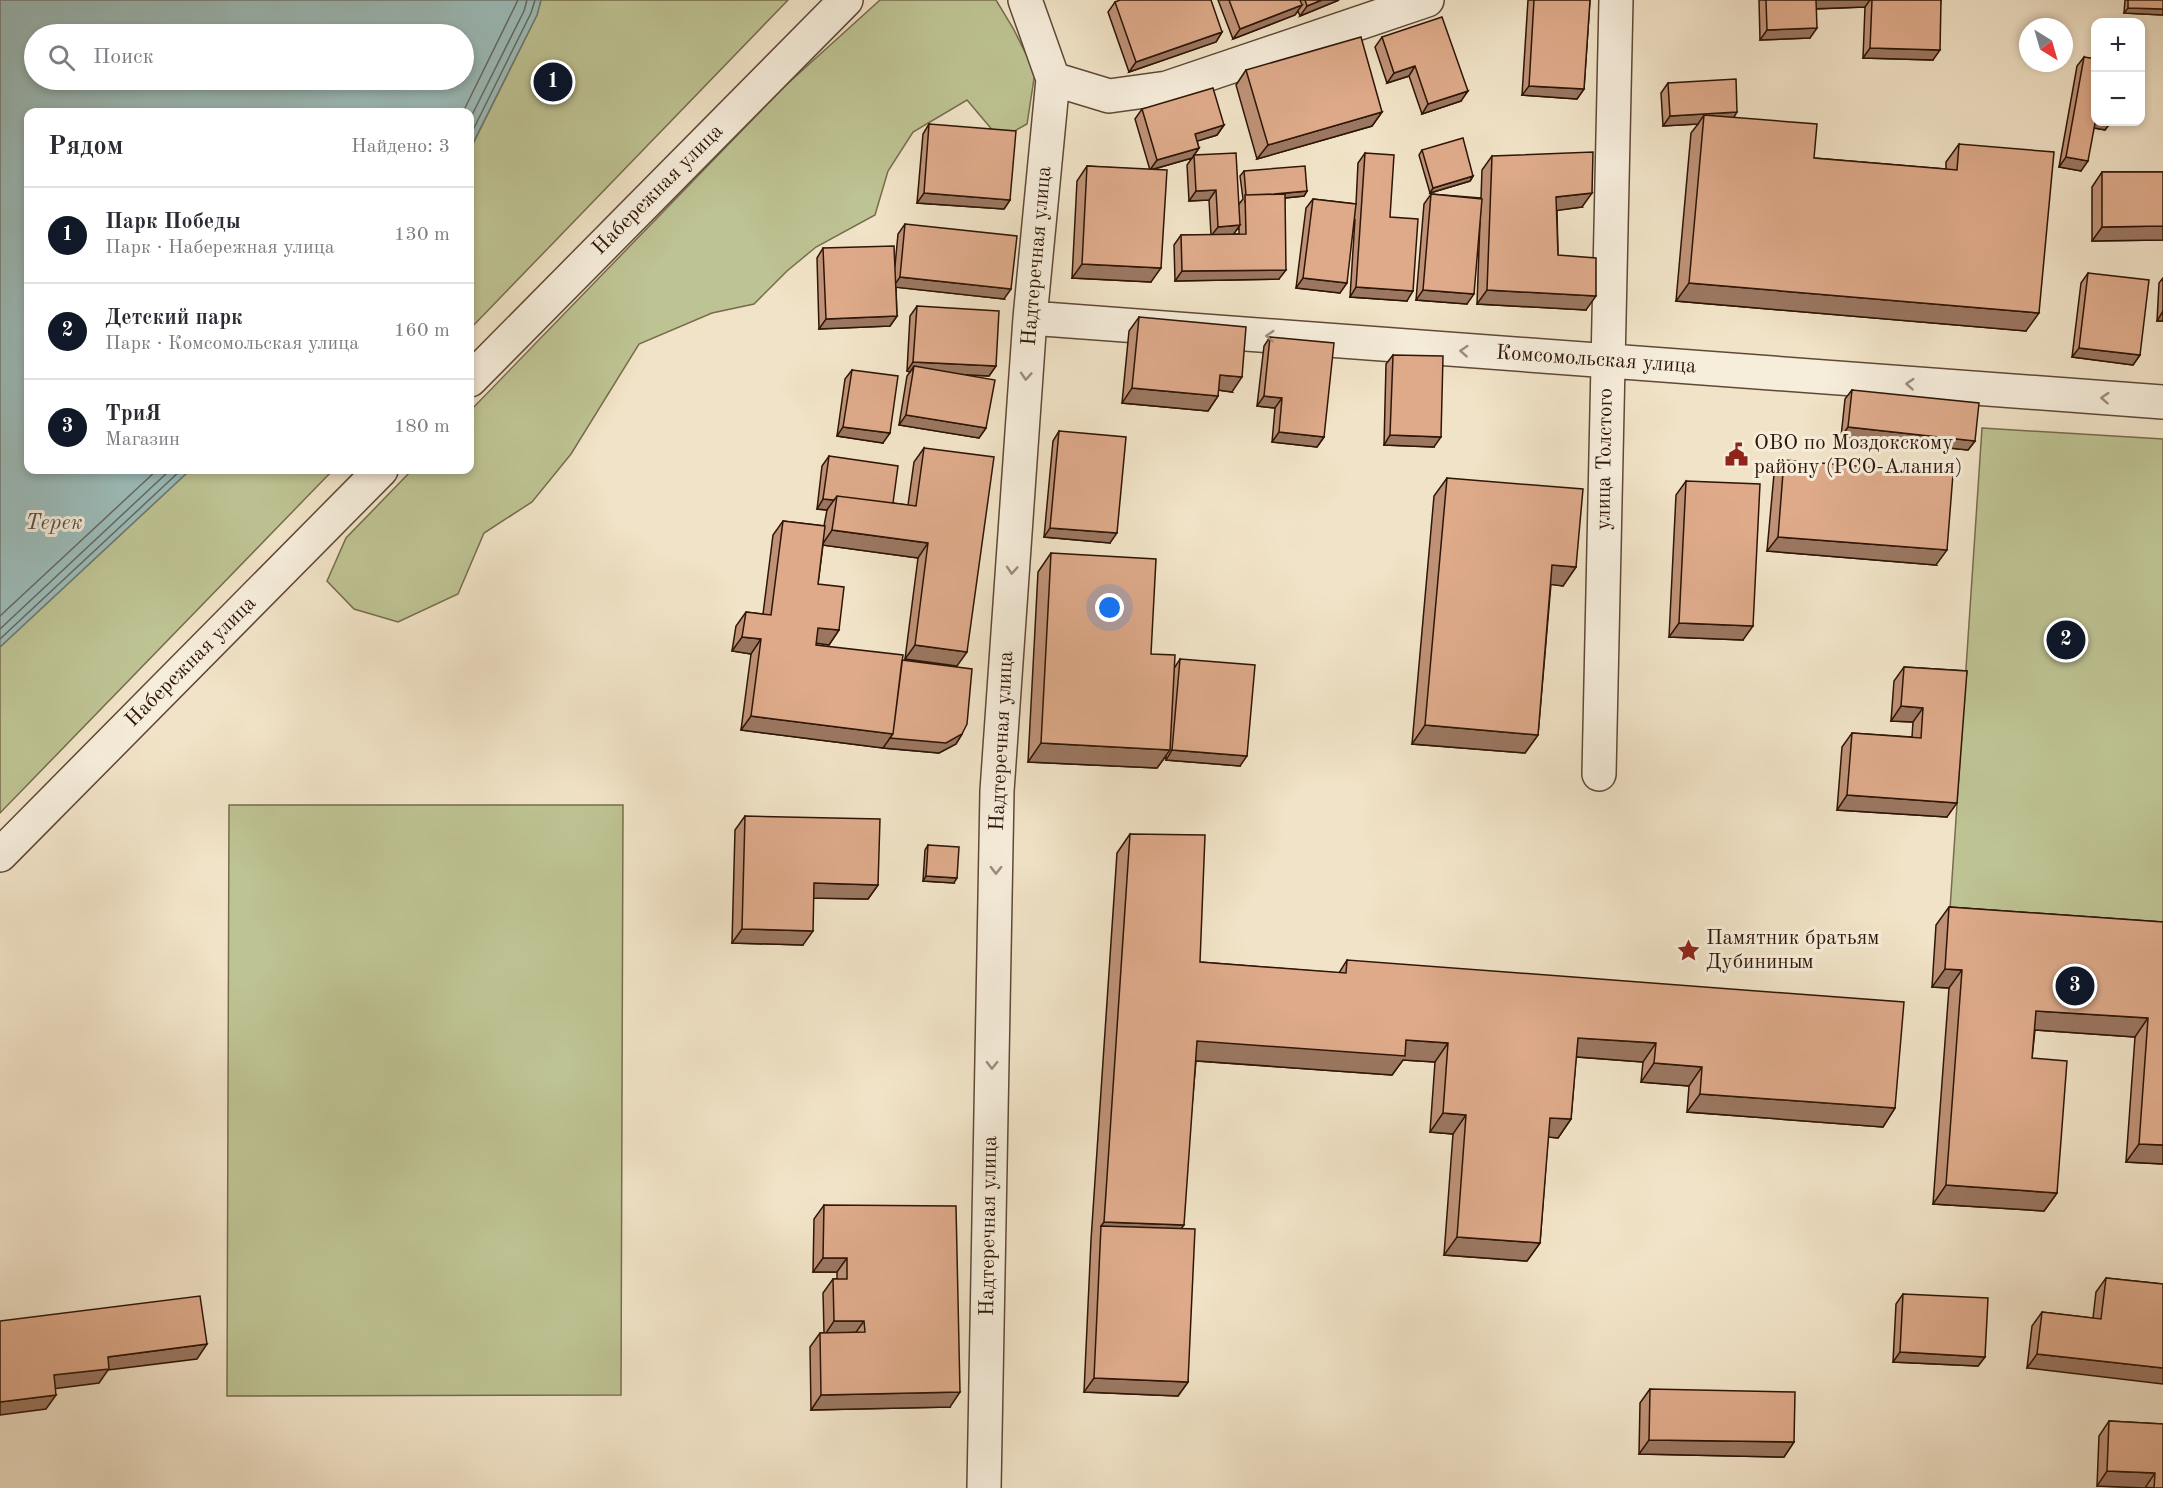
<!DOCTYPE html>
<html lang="ru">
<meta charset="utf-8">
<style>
body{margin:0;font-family:"Old Standard TT",serif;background:#f7f7f7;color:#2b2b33}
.controls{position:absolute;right:18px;top:18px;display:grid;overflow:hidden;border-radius:12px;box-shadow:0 3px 9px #0003}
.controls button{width:54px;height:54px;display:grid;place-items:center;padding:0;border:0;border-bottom:2px solid #e1e1e2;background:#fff;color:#2b2b33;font:30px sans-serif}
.compass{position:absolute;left:2019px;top:18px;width:54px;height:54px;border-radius:50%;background:#fff;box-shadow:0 3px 9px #0003;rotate:143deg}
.you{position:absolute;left:1110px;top:608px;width:21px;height:21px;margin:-15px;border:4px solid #fff;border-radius:50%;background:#1a73e8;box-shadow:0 0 0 9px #1a73e833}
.badge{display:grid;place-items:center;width:39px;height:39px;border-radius:50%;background:#111827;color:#fff;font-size:20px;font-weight:700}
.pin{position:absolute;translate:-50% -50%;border:3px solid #fff;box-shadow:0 2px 6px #0006}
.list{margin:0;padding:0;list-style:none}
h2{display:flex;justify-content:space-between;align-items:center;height:78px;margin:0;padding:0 24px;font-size:26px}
h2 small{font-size:20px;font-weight:400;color:#7c7c81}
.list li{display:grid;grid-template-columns:39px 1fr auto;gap:18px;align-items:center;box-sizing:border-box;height:96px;padding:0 24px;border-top:2px solid #e1e1e2}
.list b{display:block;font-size:22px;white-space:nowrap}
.list p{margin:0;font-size:20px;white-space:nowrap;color:#7c7c81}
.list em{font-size:20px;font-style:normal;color:#7c7c81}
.icon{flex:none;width:33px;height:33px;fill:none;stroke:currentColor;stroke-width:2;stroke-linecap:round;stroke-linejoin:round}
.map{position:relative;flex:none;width:2163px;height:1488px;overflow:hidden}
.search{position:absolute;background:#fff;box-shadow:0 3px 9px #0003;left:24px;top:24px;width:450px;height:66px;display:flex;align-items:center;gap:15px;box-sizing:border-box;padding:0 21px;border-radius:33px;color:#7c7c81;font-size:22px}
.panel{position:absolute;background:#fff;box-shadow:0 3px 9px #0003;left:24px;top:108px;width:450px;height:366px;border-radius:12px}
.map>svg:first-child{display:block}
.green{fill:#bec393;stroke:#766c4c;stroke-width:1.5}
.water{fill:#9cbdbb;stroke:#707a73;stroke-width:1.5;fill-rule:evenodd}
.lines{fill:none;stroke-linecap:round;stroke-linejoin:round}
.shore{stroke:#656960;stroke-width:1.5}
.minor-casing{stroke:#5f4836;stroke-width:36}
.minor{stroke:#f6eddb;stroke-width:33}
.wall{fill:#bf9277;stroke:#2e1506;stroke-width:1.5;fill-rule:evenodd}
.shaded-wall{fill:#9b7761;stroke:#2e1506;stroke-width:1.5}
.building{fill:#deaa8a;stroke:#2e1506;stroke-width:1.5}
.oneway{stroke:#9c8c7b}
.labels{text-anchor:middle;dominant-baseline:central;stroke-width:6;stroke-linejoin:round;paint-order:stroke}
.street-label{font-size:21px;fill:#2e1506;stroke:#f6eddb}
.poi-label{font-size:21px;fill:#2e1506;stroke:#f6eddb;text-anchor:start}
.water-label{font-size:22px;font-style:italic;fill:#545045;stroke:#f6eddb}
</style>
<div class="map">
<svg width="2163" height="1488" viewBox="0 0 2163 1488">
<rect width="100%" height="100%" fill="#f1e3c7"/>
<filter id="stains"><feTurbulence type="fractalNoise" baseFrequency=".00333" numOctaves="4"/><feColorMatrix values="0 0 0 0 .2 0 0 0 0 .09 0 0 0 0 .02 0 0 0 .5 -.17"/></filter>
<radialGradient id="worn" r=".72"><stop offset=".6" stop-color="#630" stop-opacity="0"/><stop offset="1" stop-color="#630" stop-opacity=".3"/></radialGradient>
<path class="green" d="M541,0H788L470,329V150L537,15Z
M880,0H996L1013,28L1035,72L1027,124L1000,139L967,100L913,132L888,171L875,215L816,247L787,271L754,304L712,313L639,344L571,454L532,502L484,533L458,594L398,622L354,609L327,581L346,538L412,470H470V411L785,86Z
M1982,428L2163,439V923L1950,909Z
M190,470H333L0,813V647Z
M229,805H623L621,1395L227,1396Z"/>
<path class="water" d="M0,0H541L537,15L470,149V112H28V470H190L0,647ZM34,34H464V80H34Z"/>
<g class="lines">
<path class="shore" d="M463,112L518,0
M470,119L524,11L527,0
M470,136L531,13L535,0
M0,616L157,470
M0,629L170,470
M0,639L181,470"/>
<defs>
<path id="minor" d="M1053,79L1109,96L1167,88L1427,0
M1030,318L2163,402
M470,380L846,0
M1599,774L1616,0
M0,855L381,470
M984,1488L997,791L1030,318L1053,79L1025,0"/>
</defs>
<use href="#minor" class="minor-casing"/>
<use href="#minor" class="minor"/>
</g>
<path class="wall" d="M1218,0H1339L1300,16L1298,11L1295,15L1233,39Z
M1528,0H1590L1584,89L1577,99L1522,95Z
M1759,0H1941L1933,60L1863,58L1865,7L1816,9L1810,38L1760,40Z
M2125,0H2163V15L2124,13Z
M1115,2L1222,32L1216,42L1129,72L1108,12Z
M1382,37L1461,101L1422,114L1409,76L1387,83L1375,47Z
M2084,57L2096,122H2111L2105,130L2094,128L2081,171L2059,167L2077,66Z
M1246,70L1382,112L1372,126L1257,159L1236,85Z
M1668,83L1814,158L1946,169V162L1959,144L2026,331L1676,301L1691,133L1698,124L1663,126L1661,93Z
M1142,109L1224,125L1217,135L1197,141L1199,148L1194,155L1239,204L1243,199L1240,176L1244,171L1307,191L1304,196L1285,198L1279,279L1175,281L1174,245L1181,235H1211L1209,200L1189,201L1187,165L1192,158L1151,170V282L1072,278L1077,181L1087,166L1150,170L1135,119ZM1239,227V234H1233Z
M929,124L1010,200L1004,209L917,203L923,134Z
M1422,150L1473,176L1470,181L1430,193L1419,155Z
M1365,153L1390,217L1407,301L1350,297L1355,219L1340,293L1296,288L1306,208L1313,199L1356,204L1358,163Z
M1492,156L1582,207L1557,210L1558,255L1586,310L1477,304L1480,220L1467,304L1416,300L1424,204L1431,194L1481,198L1482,170Z
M2102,172H2163V240L2092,241V187Z
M905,224L1004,299L896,287L897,316L890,326L819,329L817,258L823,248L895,266L898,234Z
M2088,273L2140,355L2133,365L2072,357L2081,283Z
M2163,278V321H2157L2159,283Z
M917,306L996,366L989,376L967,375L986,428L979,438L899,425L907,376L910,372L907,371L910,316Z
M1139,317L1232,392L1218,390V396L1208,411L1122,403L1129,331Z
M1270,337L1324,437L1317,447L1272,442L1275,408L1257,406L1264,346Z
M1393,355L1434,447L1384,445L1386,364Z
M852,370L883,443L837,436L845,379Z
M1852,390L1975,441L1968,450L1841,437L1845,399Z
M1059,431L1110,543L1044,537L1053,441Z
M924,448L957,666L905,659L918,558L823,545L818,584L839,630L829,645L817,643L816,645L902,660L962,734L956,744L939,753L883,748L741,730L751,654L732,651L736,626L746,612L763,614L773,535L783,521L824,526L827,510L817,509L822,466L829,456L893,503L908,505L914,462Z
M1784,460L1936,565L1767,551L1774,474Z
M1447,478L1576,567L1563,586L1551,584L1538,735L1525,753L1412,744L1434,496Z
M1686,481L1743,640L1669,637L1676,495Z
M1051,553L1151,654L1175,667L1180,659L1240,766L1166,760V756L1157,768L1028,762L1038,572Z
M1904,667L1967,671L1947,817L1837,810L1842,747L1852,733L1912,737L1913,722L1891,721L1894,681Z
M745,816L878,885L868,899L813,898L803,945L732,943L735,830Z
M1130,834L1200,962L1339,973L1347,960L1895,1108L1883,1127L1687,1112L1689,1086L1641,1082L1643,1062L1576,1057L1571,1119L1558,1138L1548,1137L1540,1243L1527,1261L1444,1255L1453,1134L1430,1132L1435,1062L1403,1060L1392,1075L1196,1061L1181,1229L1188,1382L1178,1396L1084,1392L1091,1240L1117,853Z
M928,845L954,883L923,881L925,850Z
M1949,907L2163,922V1164L2126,1162L2135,1037L2035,1030L2032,1058L2057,1193L2044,1211L1933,1204L1949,988L1932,987L1936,925Z
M824,1205L950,1407L811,1410L810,1347L820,1333H824L823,1293L833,1279H837V1272H813L814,1219Z
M2106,1278L2163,1284L2027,1368L2032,1326L2042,1312L2093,1318L2096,1292Z
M1903,1294L1985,1357L1978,1366L1893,1362L1896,1304Z
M1650,1389L1794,1442L1784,1457L1639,1454L1640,1403Z
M2109,1421L2163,1424V1488L2097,1486L2099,1436Z"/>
<path class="shaded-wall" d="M1322,0H1339L1300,16L1307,6Z
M1815,0H1870L1865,7L1809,9Z
M1302,5L1295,15L1233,39L1240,29Z
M2128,8L2163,9V15L2124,13Z
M1817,28L1810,38L1760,40L1767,30Z
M1222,32L1216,42L1129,72L1136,62Z
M1870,48L1940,50L1933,60L1863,58Z
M1415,66L1409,76L1387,83L1394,73Z
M1529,86L1584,89L1577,99L1522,95Z
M1468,91L1461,101L1422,114L1428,104Z
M1382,112L1372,126L1257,159L1268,145Z
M1737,112L1731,122L1704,115L1698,124L1663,126L1670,116Z
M2096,117V122H2111L2105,130L2089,127Z
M1224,125L1217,135L1188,144L1195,134Z
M1199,148L1192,158L1150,170L1157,160Z
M2066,157L2088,161L2081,171L2059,167Z
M1473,176L1470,181L1430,193L1433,188Z
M1216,190L1209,200L1189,201L1196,191Z
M1307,191L1304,196L1245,202L1246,197Z
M924,193L1010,200L1004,209L917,203Z
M1592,193L1582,207L1546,212L1556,197Z
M1240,225L1233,235L1211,236L1218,227Z
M2163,226V240L2092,241L2102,227Z
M1082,264L1161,268L1151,282L1072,278Z
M1286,270L1279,279L1175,281L1182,271Z
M900,277L1011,289L1004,299L893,287Z
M1303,278L1347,283L1340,293L1296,288Z
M1689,283L2039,313L2026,331L1676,301Z
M1356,287L1413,291L1407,301L1350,297Z
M1423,290L1474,294L1467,304L1416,300Z
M1487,290L1596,296L1586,310L1477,304Z
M2163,311V321H2157Z
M897,316L890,326L819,329L826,319Z
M2079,348L2140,355L2133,365L2072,357Z
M913,362L996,366L989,376L913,372L914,366L910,372L907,371Z
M1220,375L1242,377L1232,392L1210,389Z
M1132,388L1218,396L1208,411L1122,403Z
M1264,396L1282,398L1275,408L1257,406Z
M906,415L986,428L979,438L899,425Z
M843,427L890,433L883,443L837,436Z
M1848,427L1975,441L1968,450L1841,437Z
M1279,432L1324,437L1317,447L1272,442Z
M1390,435L1441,437L1434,447L1384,445Z
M823,499L834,500L827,510L817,509Z
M1050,528L1117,533L1110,543L1044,537Z
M832,530L928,543L918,558L822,545Z
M1778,537L1947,550L1936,565L1767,551Z
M1552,565L1576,567L1563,586L1539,583Z
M1679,623L1753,626L1743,640L1669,637Z
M818,628L839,630L829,645L808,642Z
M742,637L761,639L751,654L732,651Z
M915,645L967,652L957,666L905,659Z
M1901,706L1923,708L1913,722L1891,721Z
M751,716L893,734L883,748L741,730Z
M1425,725L1538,735L1525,753L1412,744Z
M962,734L956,744L939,753L883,748L890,738Z
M1041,743L1170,750L1157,768L1028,762Z
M1172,750L1247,756L1240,766L1166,760Z
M1847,795L1957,803L1947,817L1837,810Z
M926,876L957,878L954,883L923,881Z
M814,883L878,885L868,899L804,898Z
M742,929L813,931L803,945L732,943Z
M1945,969L1962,970L1949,988L1932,987Z
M2036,1011L2148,1018L2135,1037L2023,1029Z
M1578,1038L1656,1043L1643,1062L1565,1056Z
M1406,1040L1448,1043L1435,1062L1403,1060L1392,1075L1184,1060L1197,1041Z
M1654,1063L1702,1067L1689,1086L1641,1082Z
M1700,1094L1895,1108L1883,1127L1687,1112Z
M1443,1113L1466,1115L1453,1134L1430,1132Z
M1550,1118L1571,1119L1558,1138L1537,1136Z
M2139,1144L2163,1145V1164L2126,1162Z
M1946,1185L2057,1193L2044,1211L1933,1204Z
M1104,1222L1184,1225L1171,1243L1101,1226Z
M1457,1237L1540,1243L1527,1261L1444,1255Z
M823,1258H847L837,1272H813Z
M834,1321H864L854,1335L824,1336Z
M207,1344L197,1359L108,1370L99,1383L44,1390L54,1375L108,1357Z
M1900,1352L1985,1357L1978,1366L1893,1362Z
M2037,1354L2163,1368V1384L2027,1368Z
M1094,1378L1188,1382L1178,1396L1084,1392Z
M960,1392L950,1407L811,1410L821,1395Z
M56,1395L46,1409L0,1415V1402Z
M1649,1440L1794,1442L1784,1457L1639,1454Z
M2107,1471L2155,1473L2145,1488L2097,1486Z"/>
<path class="building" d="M1120,0H1211L1222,32L1136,62L1115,2Z
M1229,0H1300L1302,5L1240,29Z
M1305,0H1322L1307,6Z
M1534,0H1590L1584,89L1529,86Z
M1766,0H1816L1817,28L1767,30Z
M1872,0H1941L1940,50L1870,48Z
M2128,0H2163V9L2128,8Z
M1442,17L1468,91L1428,104L1415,66L1394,73L1382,37Z
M1361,37L1382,112L1268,145L1246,70Z
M2084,57L2096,59V118L2088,161L2066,157Z
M1736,79L1737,112L1670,116L1668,83Z
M1213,88L1224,125L1195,134L1199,148L1157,160L1142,109Z
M1704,115L1817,124L1814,158L1957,170L1959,144L2054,152L2039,313L1689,283Z
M929,124L1016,131L1010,200L924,193Z
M1463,138L1473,176L1433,188L1422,150Z
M1593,152L1592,193L1556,197L1558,255L1596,258V296L1487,290L1492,156Z
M1236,153L1240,225L1218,227L1216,190L1196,191L1194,155Z
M1365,153L1394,155L1390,217L1418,219L1413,291L1356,287Z
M1087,166L1167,170L1161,268L1082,264Z
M1305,166L1307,191L1274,194L1246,195L1244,171Z
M2102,172H2163V226L2102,227Z
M1285,194L1286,270L1182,271L1181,235L1246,234L1245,195Z
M1431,194L1482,199L1474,294L1423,290Z
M1313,199L1356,204L1347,283L1303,278Z
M905,224L1017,236L1011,289L900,277Z
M894,246L897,316L826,319L823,248Z
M2088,273L2149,280L2140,355L2079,348Z
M917,306L999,311L996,366L913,362Z
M1139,317L1246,327L1242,377L1220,375L1218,396L1132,388Z
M1270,337L1334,343L1324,437L1279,432L1282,398L1264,396Z
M1393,355L1443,356L1441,437L1390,435Z
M914,366L995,380L986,428L906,415Z
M852,370L898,376L890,433L843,427Z
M1852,390L1979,403L1975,441L1848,427Z
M1059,431L1126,437L1117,533L1050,528Z
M924,448L994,457L967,652L915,645L928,543L832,530L837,496L916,506Z
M829,456L898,466L893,503L837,496L834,500L823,499Z
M1784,460L1953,474L1947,550L1778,537Z
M1447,478L1583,489L1576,567L1552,565L1538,735L1425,725Z
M1686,481L1760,484L1753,626L1679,623Z
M783,521L825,526L818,584L844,587L839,630L818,628L816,645L903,655L893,734L751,716L761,639L742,637L746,612L771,615Z
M1051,553L1156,559L1151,654L1175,655L1170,750L1041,743Z
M1180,659L1255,665L1247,756L1172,750Z
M902,660L972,669L967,724L962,734L946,743L890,738L893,734Z
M1904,667L1967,671L1957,803L1847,795L1852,733L1921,738L1923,708L1901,706Z
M745,816L880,819L878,885L814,883L813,931L742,929Z
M1130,834L1205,835L1200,962L1346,973L1347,960L1904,1002L1895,1108L1700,1094L1702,1067L1654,1063L1656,1043L1578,1038L1571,1119L1550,1118L1540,1243L1457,1237L1466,1115L1443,1113L1448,1043L1406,1040L1405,1056L1197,1041L1184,1225L1104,1222Z
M928,845L959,847L957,878L926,876Z
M1949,907L2163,922V1145L2139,1144L2148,1018L2036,1011L2032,1058L2067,1061L2057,1193L1946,1185L1962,970L1945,969Z
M824,1205L956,1206L960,1392L821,1395L820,1333L865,1332L864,1321H834L833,1279H847V1258H823Z
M1101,1226L1195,1229L1188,1382L1094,1378Z
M2106,1278L2163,1284V1368L2037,1354L2042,1312L2101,1319Z
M1903,1294L1988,1298L1985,1357L1900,1352Z
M200,1296L207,1344L108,1357L109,1369L54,1375L56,1395L0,1402V1321Z
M1650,1389L1795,1392L1794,1442L1649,1440Z
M2109,1421L2163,1424V1488H2154L2155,1473L2107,1471Z"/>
<defs><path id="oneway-chevron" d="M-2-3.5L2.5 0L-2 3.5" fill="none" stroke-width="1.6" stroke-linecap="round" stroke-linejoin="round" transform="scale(1.5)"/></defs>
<g class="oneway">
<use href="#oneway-chevron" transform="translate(1270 336) rotate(-176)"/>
<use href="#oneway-chevron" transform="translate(1464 351) rotate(-176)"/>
<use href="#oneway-chevron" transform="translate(1026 376) rotate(94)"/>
<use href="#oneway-chevron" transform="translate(1910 384) rotate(-176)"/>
<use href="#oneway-chevron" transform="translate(2105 398) rotate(-176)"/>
<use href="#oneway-chevron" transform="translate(1012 570) rotate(94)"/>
<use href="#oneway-chevron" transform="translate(996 870) rotate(91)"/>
<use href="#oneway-chevron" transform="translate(992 1065) rotate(91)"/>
</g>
<defs>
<symbol id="civic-bare" viewBox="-9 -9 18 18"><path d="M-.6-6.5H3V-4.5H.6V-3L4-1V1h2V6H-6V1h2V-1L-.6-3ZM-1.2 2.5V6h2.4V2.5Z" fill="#8f2418" stroke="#f6eddb" stroke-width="2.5" paint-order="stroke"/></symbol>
<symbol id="sight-bare" viewBox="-9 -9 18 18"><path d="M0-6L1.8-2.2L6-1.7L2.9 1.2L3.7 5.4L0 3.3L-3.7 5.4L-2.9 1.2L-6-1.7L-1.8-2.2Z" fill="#8f2418" stroke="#f6eddb" stroke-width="2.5" paint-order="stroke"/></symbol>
</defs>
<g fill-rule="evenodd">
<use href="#civic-bare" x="1720" y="438" width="33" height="33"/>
<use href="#sight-bare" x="1672" y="934" width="33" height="33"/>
</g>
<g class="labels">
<g class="street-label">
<text transform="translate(658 190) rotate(-45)">Набережная улица</text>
<text transform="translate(1037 256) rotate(-85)">Надтеречная улица</text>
<text transform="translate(1596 360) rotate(4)">Комсомольская улица</text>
<text transform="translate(1605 459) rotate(-89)">улица Толстого</text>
<text transform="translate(191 662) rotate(-45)">Набережная улица</text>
<text transform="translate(1002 741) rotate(-87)">Надтеречная улица</text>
<text transform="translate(989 1226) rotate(-89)">Надтеречная улица</text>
</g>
<g class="poi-label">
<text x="1754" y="443">ОВО по Моздокскому<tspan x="1754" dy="24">району (РСО-Алания)</tspan></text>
<text x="1706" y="938">Памятник братьям<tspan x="1706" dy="24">Дубининым</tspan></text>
</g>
<g class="water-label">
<text x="54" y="523">Терек</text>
</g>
</g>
<rect width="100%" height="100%" filter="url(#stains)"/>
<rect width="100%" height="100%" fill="url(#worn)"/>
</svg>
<div class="controls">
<button>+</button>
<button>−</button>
</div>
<svg class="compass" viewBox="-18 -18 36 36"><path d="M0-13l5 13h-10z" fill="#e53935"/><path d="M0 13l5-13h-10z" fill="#7c7c81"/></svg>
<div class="you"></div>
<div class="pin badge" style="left:553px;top:82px">1</div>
<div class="pin badge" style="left:2066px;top:640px">2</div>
<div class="pin badge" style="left:2075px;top:986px">3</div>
<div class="search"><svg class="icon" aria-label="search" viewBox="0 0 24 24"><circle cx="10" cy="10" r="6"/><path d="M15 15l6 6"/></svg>Поиск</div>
<section class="panel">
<h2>Рядом<small>Найдено: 3</small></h2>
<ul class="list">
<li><span class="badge">1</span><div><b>Парк Победы</b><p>Парк · Набережная улица</p></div><em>130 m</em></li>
<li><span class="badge">2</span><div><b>Детский парк</b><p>Парк · Комсомольская улица</p></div><em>160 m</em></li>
<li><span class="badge">3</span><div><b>ТриЯ</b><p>Магазин</p></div><em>180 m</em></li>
</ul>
</section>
</div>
